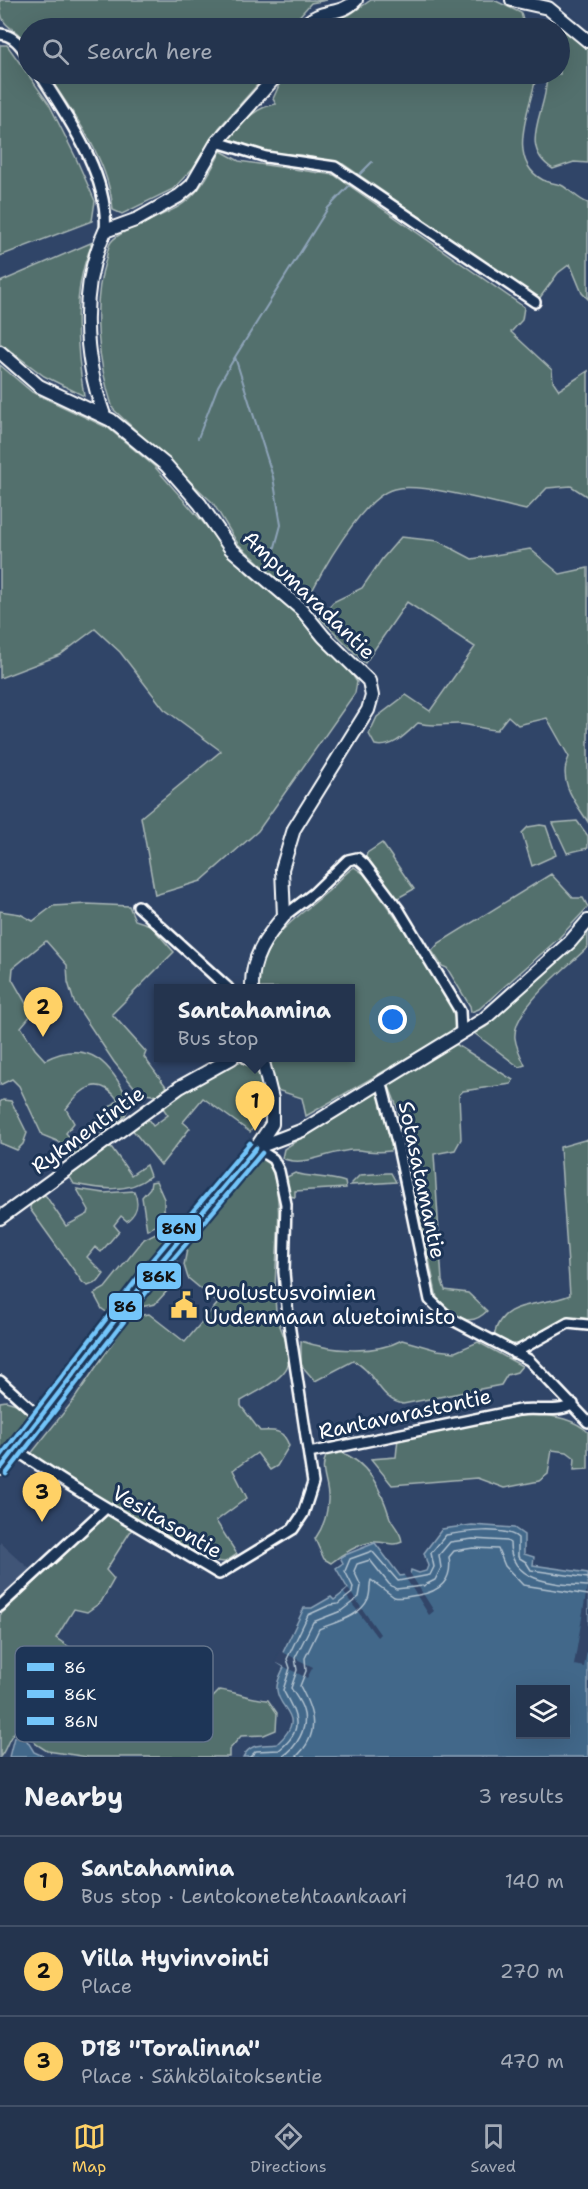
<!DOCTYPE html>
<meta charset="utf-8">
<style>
body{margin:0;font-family:"Shantell Sans",sans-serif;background:#2c3c55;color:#f1f3f6}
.controls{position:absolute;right:18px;bottom:18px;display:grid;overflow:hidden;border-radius:0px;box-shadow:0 6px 24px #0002}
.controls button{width:54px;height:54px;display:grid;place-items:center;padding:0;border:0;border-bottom:2px solid #414f66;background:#24344e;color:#f1f3f6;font:30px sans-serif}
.you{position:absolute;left:393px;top:1020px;width:21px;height:21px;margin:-15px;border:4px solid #fff;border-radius:50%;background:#1a73e8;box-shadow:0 0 0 9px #1a73e833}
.badge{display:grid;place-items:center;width:39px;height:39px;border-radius:50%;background:#ffd166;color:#111;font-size:20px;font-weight:700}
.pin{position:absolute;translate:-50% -50px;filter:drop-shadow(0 2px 3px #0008)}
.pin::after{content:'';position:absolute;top:32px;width:21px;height:18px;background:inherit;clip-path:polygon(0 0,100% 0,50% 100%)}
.popup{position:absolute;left:154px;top:984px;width:201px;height:78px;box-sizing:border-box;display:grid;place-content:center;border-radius:0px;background:#24344e;filter:drop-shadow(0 2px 4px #0005);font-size:20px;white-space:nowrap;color:#a3aab6}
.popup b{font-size:22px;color:#f1f3f6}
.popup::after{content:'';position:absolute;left:50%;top:100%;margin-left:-12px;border:12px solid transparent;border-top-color:#24344e}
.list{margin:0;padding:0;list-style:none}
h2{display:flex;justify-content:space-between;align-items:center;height:78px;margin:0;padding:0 24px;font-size:26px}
h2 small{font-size:20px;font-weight:400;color:#a3aab6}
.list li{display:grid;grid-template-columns:39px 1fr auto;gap:18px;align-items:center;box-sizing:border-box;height:90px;padding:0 24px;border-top:2px solid #414f66}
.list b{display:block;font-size:22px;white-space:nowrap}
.list p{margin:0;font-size:20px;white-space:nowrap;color:#a3aab6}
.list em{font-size:20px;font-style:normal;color:#a3aab6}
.icon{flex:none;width:33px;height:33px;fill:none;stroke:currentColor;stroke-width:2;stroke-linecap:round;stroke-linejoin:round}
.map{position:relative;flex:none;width:588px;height:1757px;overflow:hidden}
.search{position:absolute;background:#24344e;box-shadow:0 6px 24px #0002;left:18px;right:18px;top:18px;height:66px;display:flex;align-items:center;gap:15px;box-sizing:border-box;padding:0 21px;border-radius:33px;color:#a3aab6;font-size:22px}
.sheet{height:348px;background:#24344e}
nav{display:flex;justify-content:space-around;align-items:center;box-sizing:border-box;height:84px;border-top:2px solid #414f66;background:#24344e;font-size:16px;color:#a3aab6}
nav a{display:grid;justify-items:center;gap:3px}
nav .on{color:#ffd166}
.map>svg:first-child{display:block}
.built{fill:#415477}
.green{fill:#536f6d;stroke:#a9b7b6;stroke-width:1.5}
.water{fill:#42688a;stroke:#8ea4b9;stroke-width:1.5;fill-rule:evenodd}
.pier{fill:#304568}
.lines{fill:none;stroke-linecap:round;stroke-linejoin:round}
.shore{stroke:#b3c3d0;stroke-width:1.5}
.stream{stroke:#8ea4b9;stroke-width:2}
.street-casing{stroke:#fff;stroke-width:14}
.secondary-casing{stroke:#fff;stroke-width:16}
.street{stroke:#1d3557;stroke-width:9}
.secondary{stroke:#1d3557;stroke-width:12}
.bus-1-casing{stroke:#1d3557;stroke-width:9}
.bus-2-casing{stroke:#1d3557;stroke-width:9}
.bus-3-casing{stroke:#1d3557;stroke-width:9}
.bus-1{stroke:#73c5fa;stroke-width:4.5}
.bus-2{stroke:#73c5fa;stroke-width:4.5}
.bus-3{stroke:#73c5fa;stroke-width:4.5}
.labels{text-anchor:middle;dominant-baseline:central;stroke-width:6;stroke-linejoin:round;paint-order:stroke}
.street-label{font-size:21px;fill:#fff;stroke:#1d3557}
.poi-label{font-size:21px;fill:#fff;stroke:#1d3557;text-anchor:start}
.key{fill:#1d3557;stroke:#617289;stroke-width:1.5}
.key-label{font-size:16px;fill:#fff}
.line-badge{stroke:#1d3557;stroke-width:2}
.pale-badge-label{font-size:16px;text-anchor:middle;font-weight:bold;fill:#111}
</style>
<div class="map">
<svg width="588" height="1757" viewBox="0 0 588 1757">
<rect width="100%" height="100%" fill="#304568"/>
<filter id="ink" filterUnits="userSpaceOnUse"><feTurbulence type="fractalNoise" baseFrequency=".0167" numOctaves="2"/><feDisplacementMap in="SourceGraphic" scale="12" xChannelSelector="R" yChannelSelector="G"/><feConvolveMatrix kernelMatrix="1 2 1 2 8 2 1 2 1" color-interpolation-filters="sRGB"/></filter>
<g filter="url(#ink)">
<path class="built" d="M0,1542L35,1574L0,1606Z"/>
<path class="green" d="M0,0H327L311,3L289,28H28V45C14,22 0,34 0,0Z
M371,0H494L521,13L525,28H313L321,18L349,15Z
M555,24L562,26L588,47V163L574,162L553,169C515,145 550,109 546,74H560V28H551Z
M0,45H7L49,104L75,156L95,201L92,221L0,256Z
M47,74H267L219,128L193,168L173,189L122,214L113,210C109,159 74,115 47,74Z
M284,74H534L535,82C528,113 507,161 543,180C548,183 555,183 561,185C571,190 577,199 588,203V299L582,293L570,264L558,273L539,299L343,164L301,155L270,153L229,139L230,135C244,121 256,107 276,104L273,99Z
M221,151L239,161L334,175L524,307L522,320L511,332L552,370L553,381L559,390L588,371V497L571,486L547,488L526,510C495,503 422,482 394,489C362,497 319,575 306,604L238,544L213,503L113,409C98,363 91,305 106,259C107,254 108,246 111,242C121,228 168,216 184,203C202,190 211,170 221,151Z
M93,242C71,288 76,347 84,396L44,376L0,343V282Z
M0,365L32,392L108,428L154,466L247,573L297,615L317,640L346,665L357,682L355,693L258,831L201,881L155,895L141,817L221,751L164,709L120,652L95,629L60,655L0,678Z
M401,537L438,541L472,559L530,549L560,574L588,568V822C575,802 557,780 569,757L547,718L518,725L508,716L497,730C484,730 471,724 458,724C443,724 433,727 418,723C406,734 393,749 375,745L369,734L377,717L406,695L430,711L475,647L407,602L365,663L320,618L333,602L362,588L382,559Z
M577,821L588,836V848L567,853L553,823Z
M540,825L546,826L556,855L532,866L522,833L528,827Z
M382,843L414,889L396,899L365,860L367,853Z
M354,867L364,874C385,904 455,995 456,1026L452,1032L306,1116L302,1098L277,1090L268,1058H351V988H257C257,940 293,922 326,893C336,885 343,874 354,867Z
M551,874L573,898H583L588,907L558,939L479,1009L471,1012L470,1006L447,968L442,966L432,951L439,943Z
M87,904L129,906L135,920L150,925L174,952L112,1014L146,1052L144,1057L168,1089L158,1096L139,1093L114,1062L74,1002L68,982L67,965L46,941L13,968L12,979L32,1014L21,1027L35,1049L45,1060C90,1037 112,1065 130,1103L125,1116L96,1135L91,1130L92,1122L118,1100C99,1074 81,1088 66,1109L74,1123L66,1133L80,1150L76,1154L57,1141L42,1135L19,1086L12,1079L0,1085V911L20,914L33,921L53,906Z
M588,931V947C568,967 512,1008 515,1038C516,1047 521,1057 525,1065L519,1067L474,1033L486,1027Z
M454,1043L513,1080L511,1084L463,1091L459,1095L461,1139L455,1150L434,1154L442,1281L445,1290L468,1293L487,1311C467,1331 454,1313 437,1298L398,1109L388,1084Z
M240,1062C260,1065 267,1089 265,1107C263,1116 255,1125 250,1132L203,1098L183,1122L190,1128L161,1165L131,1128L145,1115L153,1126L168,1115L160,1104L232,1063Z
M373,1091L380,1094L382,1101L393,1145L390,1151C376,1153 370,1151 357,1150C333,1148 306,1169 282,1158L284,1149Z
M3,1100L11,1101L27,1133L23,1144L17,1150L0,1143V1102Z
M588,1139V1319C544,1309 536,1363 494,1337C500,1298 540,1308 570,1295L560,1147Z
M109,1144L131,1175L146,1165L150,1176C129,1194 99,1189 74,1184L70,1177L73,1169Z
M262,1158L270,1163L272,1169C287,1216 271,1264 276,1311C278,1329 293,1347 288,1365C283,1380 254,1393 241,1401V1406L260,1431C275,1430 284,1430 289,1446L277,1466L270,1470L257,1453L233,1470L247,1498L216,1521L237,1554L225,1562L212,1561L105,1503L30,1455L73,1401L130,1317L149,1314L185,1342L218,1303L188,1278L184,1265L188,1244L256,1162Z
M295,1173C312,1178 328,1176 345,1182L346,1188L295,1191V1197L289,1196L285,1178Z
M387,1173H391L396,1182L350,1185L360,1175Z
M156,1181L164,1199V1210L172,1217L147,1230L142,1197L150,1188L151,1182Z
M77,1189L104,1193L134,1191C140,1204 137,1213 127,1221L121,1216L114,1225L119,1231L101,1252L95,1247L87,1257L104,1274L98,1282L88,1286L83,1283L30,1209L31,1201L42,1194L46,1196L66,1226L88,1214L89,1210Z
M177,1222L182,1225L115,1312L108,1313L102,1309L94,1294L105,1288L144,1239Z
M177,1258L178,1276L167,1290L161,1283L159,1285L167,1291L155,1304L135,1308Z
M402,1340L437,1350L455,1352L478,1342L522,1366L517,1372L507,1375L501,1385L403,1404C379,1400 375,1370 353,1361L315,1381L301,1365V1341C330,1351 374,1355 402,1340Z
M6,1401L16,1404L33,1418L0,1458V1402Z
M533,1413C553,1416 573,1418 588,1432V1469L574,1470L575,1458L567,1452L552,1450L548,1474L539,1481L504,1488L477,1478L392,1485L371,1459L396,1457L398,1438Z
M338,1451C369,1462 381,1489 390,1518C394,1527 401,1531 402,1542C392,1547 385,1541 374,1542C360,1543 342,1554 331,1563L324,1559L315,1539C324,1526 327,1515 328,1500C329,1482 318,1471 327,1454Z
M107,1514L132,1529L106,1570L114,1579L101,1602L87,1612L74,1609L56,1638L175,1718C195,1713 206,1705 220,1690C236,1692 251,1699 268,1700L277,1713L276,1730L264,1735L241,1736L229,1750V1757H88L47,1751L36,1744L26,1733L17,1730C7,1737 8,1748 0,1757V1615Z"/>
<path class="water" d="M472,1525L514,1528L524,1535V1554L534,1557L533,1565L588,1573V1757H243C251,1742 262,1746 277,1744C308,1715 279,1712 277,1690C276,1682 281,1674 284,1667L278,1663L304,1608H312L331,1597L334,1600L348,1589L336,1568L343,1563L340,1557L375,1543L400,1576L410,1574L411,1570L419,1573L426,1571L428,1566L424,1553L442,1529ZM520,1690H566V1734H520Z
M14,1737L26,1739L34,1752L45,1757H9Z"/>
<path class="pier" d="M408,1570L434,1611L429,1615L402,1572Z
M588,1582V1645L584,1667L574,1665Z
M348,1589L380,1634L377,1637L344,1593Z
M280,1651L313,1667L307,1678L275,1662Z"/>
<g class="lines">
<path class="shore" d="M250,1757L256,1751L279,1750C306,1729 296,1715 283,1690L290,1668L287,1659L308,1615L330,1605L338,1604L352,1593L353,1587L345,1571L350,1559L372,1551L398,1581L430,1575L434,1567L431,1553L446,1535C463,1532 505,1526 518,1538V1557L526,1562L531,1570L588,1578
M282,1757C296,1748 309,1728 303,1710C301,1702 295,1695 291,1688L297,1670L295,1658L313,1622L341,1611L359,1597L361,1586L354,1571L357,1564L370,1560L389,1584L396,1589L423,1586L435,1580L441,1568L439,1555L450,1542L473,1539L507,1541L510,1543C510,1583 556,1584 588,1586
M296,1757C321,1734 314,1712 300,1686L306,1671L305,1658L319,1629C335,1622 360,1617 368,1599C371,1592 369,1585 371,1580L394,1597C403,1599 409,1596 418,1595C440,1592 453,1580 449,1557L454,1551L473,1548L498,1549L505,1566L523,1585L588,1595"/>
<path class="stream" d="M360,174L372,162
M235,357L273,477L281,525L272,558
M198,438L218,386L235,357L328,208L349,186"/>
<defs>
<path id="street" d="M0,34C14,35 21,46 28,56
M40,74C68,118 110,177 105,231
M217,142L266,157L335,167L535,302
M138,906L228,988
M284,916L314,893L348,860L357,858L365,865L399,910L460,1011L461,1032
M246,1058L264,1064
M381,1081L397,1142L430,1300L449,1318L529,1360L588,1422
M514,1353L568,1323L588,1325
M0,1381L41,1418
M16,1450C81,1495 151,1533 219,1574L293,1529L303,1514L313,1483L288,1317L284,1272L286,1204L279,1171L273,1159L256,1148
M309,1453L519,1410C537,1407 558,1414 573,1404
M0,1606L106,1508"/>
<path id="secondary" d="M512,0L548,8L588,41
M302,28C321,6 339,18 356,0
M0,352L39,386L111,420L166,465L200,504L231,549L302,610L324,637L369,681L372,696L368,710L294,829L282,869L284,916C265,938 251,959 252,988
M104,415C83,356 79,288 105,231L138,219L179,196L192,185L217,142L278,74
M256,1148L303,1130L484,1019L570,942L588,921
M0,1218L180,1087L232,1058
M0,1469L149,1276L256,1148L272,1124V1099L262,1058"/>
</defs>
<use href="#street" class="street-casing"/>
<use href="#secondary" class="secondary-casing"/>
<use href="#street" class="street"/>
<use href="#secondary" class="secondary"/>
<defs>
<path id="bus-1" d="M0,1469L149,1276L256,1148"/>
<path id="bus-2" d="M6,1474L155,1281L262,1153"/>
<path id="bus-3" d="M0,1457L143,1271L250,1143"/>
</defs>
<use href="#bus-1" class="bus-1-casing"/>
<use href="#bus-2" class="bus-2-casing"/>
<use href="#bus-3" class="bus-3-casing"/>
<use href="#bus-1" class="bus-1"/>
<use href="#bus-2" class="bus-2"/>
<use href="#bus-3" class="bus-3"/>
</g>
</g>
<defs>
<symbol id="civic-bare" viewBox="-9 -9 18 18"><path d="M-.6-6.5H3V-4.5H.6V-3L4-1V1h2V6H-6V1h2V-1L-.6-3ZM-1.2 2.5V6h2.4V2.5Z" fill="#ffd166" stroke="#1d3557" stroke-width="2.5" paint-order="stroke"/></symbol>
</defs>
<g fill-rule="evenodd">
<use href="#civic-bare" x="165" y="1286" width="38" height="38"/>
</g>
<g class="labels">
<g class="street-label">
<text transform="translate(309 595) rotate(44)">Ampumaradantie</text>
<text transform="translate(88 1130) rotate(-36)">Rykmentintie</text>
<text transform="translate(422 1180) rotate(78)">Sotasatamantie</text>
<text transform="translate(405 1414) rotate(-12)">Rantavarastontie</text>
<text transform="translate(167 1522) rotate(30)">Vesitasontie</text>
</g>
<g class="poi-label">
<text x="204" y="1293">Puolustusvoimien<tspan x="204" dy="24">Uudenmaan aluetoimisto</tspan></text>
</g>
</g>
<rect x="15" y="1646" width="198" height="96" rx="9" class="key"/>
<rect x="27" y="1663" width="27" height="8" fill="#73c5fa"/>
<rect x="27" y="1690" width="27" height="8" fill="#73c5fa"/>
<rect x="27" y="1717" width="27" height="8" fill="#73c5fa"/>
<g class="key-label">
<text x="64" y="1673">86</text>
<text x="64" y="1700">86K</text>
<text x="64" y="1727">86N</text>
</g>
<g class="line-badge">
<rect x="156" y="1214" width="46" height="28" rx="6" fill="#73c5fa"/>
<rect x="136" y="1262" width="46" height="28" rx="6" fill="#73c5fa"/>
<rect x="108" y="1292" width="35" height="29" rx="6" fill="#73c5fa"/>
</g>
<g class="pale-badge-label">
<text x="179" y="1234">86N</text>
<text x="159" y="1282">86K</text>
<text x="125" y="1312">86</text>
</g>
</svg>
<div class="controls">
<button><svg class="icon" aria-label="layers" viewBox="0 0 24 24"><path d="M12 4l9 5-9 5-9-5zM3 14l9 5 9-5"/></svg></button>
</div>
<div class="you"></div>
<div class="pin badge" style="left:255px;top:1131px">1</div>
<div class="popup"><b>Santahamina</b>Bus stop</div>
<div class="pin badge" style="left:43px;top:1037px">2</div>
<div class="pin badge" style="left:42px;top:1522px">3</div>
<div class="search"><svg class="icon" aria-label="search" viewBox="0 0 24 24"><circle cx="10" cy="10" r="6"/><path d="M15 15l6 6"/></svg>Search here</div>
</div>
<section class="sheet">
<h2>Nearby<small>3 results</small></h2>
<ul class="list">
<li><span class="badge">1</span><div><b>Santahamina</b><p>Bus stop · Lentokonetehtaankaari</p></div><em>140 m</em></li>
<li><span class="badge">2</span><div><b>Villa Hyvinvointi</b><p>Place</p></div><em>270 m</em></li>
<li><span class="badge">3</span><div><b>D18 ''Toralinna''</b><p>Place · Sähkölaitoksentie</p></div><em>470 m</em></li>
</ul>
</section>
<nav>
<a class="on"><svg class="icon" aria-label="map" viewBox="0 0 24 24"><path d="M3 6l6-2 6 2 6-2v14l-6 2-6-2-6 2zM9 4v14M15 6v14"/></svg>Map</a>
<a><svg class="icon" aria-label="directions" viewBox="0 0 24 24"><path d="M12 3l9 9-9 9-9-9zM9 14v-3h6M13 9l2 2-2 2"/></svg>Directions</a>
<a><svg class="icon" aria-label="saved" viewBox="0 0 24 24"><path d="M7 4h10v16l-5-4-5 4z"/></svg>Saved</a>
</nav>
